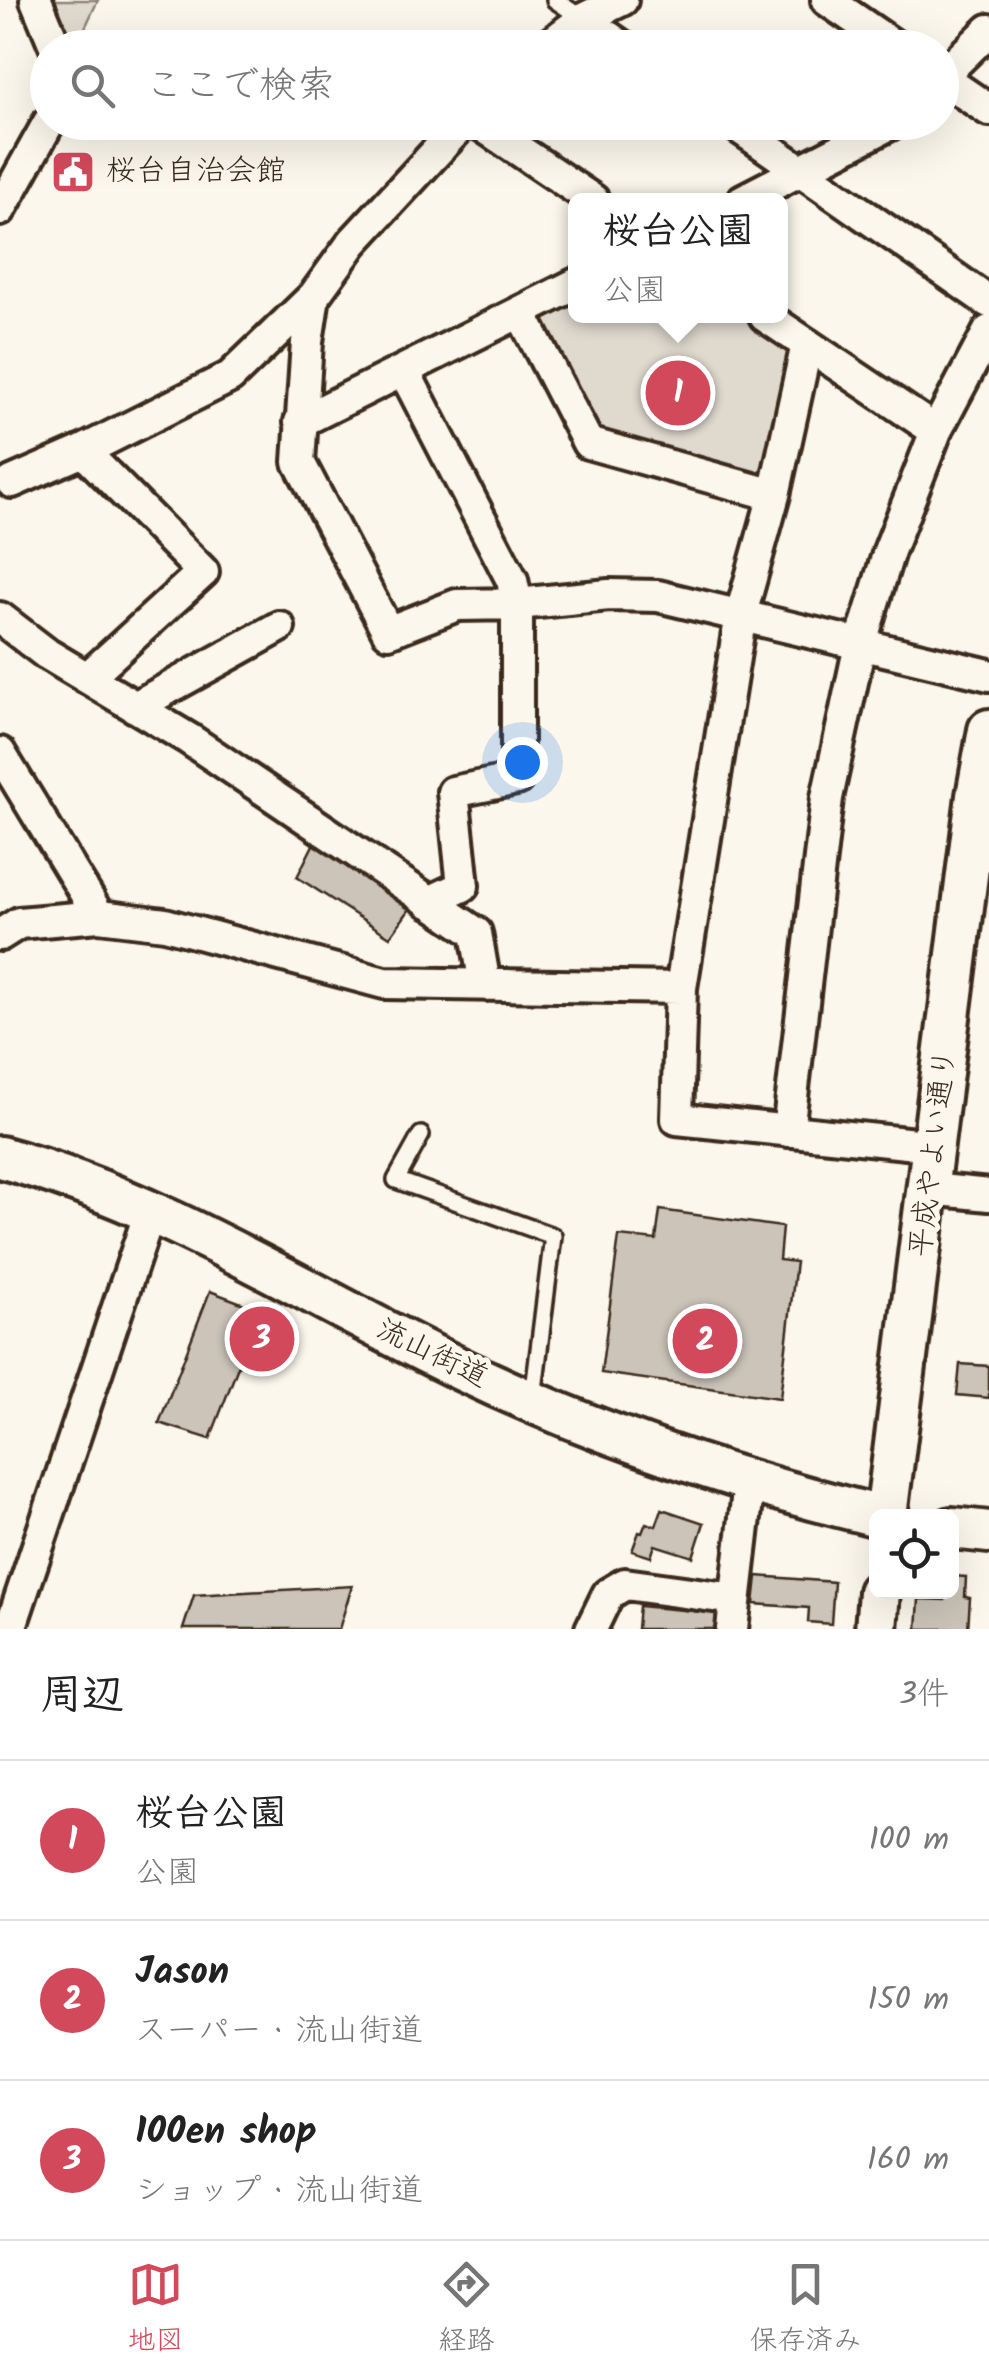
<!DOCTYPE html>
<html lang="ja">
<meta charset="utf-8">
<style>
body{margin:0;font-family:Kalam,"Klee One",sans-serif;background:#f6f6f6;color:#222}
.controls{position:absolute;right:30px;bottom:30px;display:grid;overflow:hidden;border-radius:15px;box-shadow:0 10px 40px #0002}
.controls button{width:90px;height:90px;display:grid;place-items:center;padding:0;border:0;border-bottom:2px solid #e0e0e0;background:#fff;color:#222;font:50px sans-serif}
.you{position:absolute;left:522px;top:762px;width:35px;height:35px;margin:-25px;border:8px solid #fff;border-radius:50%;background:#1a73e8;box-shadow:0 0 0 15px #1a73e833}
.badge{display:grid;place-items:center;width:65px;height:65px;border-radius:50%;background:#d1495b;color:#fff;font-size:32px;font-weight:700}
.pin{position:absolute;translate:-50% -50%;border:5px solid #fff;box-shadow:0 2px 10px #0006}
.popup{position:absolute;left:568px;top:193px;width:220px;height:130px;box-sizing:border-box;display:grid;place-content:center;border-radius:15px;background:#fff;filter:drop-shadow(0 2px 8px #0005);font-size:32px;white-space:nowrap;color:#767676}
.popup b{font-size:38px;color:#222}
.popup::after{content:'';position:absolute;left:50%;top:100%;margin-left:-20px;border:20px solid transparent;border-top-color:#fff}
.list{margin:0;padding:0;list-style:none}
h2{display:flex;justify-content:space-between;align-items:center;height:130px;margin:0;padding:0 40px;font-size:42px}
h2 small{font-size:32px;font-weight:400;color:#767676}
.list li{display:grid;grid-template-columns:65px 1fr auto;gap:30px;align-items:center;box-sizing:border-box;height:160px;padding:0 40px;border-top:2px solid #e0e0e0}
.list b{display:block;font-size:38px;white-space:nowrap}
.list p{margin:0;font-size:32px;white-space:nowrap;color:#767676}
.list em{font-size:32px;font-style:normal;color:#767676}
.icon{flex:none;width:55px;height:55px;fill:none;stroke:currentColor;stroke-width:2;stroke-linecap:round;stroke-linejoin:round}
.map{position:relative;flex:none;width:989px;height:1629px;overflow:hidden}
.search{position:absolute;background:#fff;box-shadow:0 10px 40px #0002;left:30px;right:30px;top:30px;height:110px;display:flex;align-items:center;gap:25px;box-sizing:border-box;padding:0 35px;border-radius:55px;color:#767676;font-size:38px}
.sheet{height:610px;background:#fff}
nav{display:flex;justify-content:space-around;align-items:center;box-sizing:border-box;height:140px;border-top:2px solid #e0e0e0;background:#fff;font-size:28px;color:#767676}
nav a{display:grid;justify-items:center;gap:5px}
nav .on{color:#d1495b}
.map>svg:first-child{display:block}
.green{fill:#dfd9ce;stroke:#8d8276;stroke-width:2.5}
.building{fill:#ccc4b9;stroke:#3b2a1e;stroke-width:2.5}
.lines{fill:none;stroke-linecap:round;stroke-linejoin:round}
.lane-casing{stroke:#3b2a1e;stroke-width:22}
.street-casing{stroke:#3b2a1e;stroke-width:38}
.secondary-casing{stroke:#3b2a1e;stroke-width:48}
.lane{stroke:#fbf7ec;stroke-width:15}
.street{stroke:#fbf7ec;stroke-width:30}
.secondary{stroke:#fbf7ec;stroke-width:40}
.labels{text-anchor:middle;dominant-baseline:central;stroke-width:10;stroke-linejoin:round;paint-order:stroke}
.poi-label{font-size:30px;fill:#3b2a1e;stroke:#fbf7ec;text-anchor:start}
.street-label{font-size:30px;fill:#3b2a1e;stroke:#fbf7ec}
</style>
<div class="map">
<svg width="989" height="1629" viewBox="0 0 989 1629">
<rect width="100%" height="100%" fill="#fbf7ec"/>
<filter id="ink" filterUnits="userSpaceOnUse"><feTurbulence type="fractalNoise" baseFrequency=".01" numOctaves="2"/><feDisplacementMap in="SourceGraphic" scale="20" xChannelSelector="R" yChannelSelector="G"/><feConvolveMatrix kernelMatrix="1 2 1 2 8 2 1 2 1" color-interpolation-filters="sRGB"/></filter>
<g filter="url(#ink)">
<path class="green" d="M49,0H98L76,47H70Z
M575,295L576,316H745L794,348L766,473L756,480L594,439L532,316Z"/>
<path class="building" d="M315,841L414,903L390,937L297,877Z
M660,1210L782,1227L779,1260L796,1262L780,1398L601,1373L619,1236L656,1240Z
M210,1291L260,1310L210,1439L159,1423Z
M960,1364L989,1366V1398L957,1395Z
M662,1509L704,1523L693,1557L655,1545L651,1557L632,1551L639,1532L642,1533L646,1523L656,1526Z
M757,1576L834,1582L831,1624L808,1622L809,1608L754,1604Z
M952,1576L966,1577L965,1597L970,1598L968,1629H917L919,1599L945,1600V1592H952Z
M352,1586L339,1629H183L194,1595Z
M639,1606L716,1613L715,1629H637Z"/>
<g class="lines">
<defs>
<path id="lane" d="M555,0L583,19
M421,1135L396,1180L553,1236L533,1398"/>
<path id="street" d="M36,0L56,48
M827,0L897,48
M583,19L624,48
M545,48L583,19L622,0
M942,76L989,30
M942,78L989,110
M464,122L353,242L314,296L307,342L299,462L388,632L457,605L517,604L609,595L658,596L989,675
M477,122L593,200
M731,122L989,302
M743,200L894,122
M0,210L49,122
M521,313L588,443L774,495
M765,316L936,431
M807,344L774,495L741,614L681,988L677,1119L935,1146
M404,371L512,580L517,604V779L453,792L463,886L429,902
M300,422L576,284
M83,451L203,572L87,678
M12,482L83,451L230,377L314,296
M0,618L47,654L189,739L476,933L485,985
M135,707L279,627
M0,753L99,916
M0,935L19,923L99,916L165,924L384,983L681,988
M788,1131L827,798L860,645L889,551L936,431L989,331
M930,1189L989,1195
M10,1629L150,1212
M591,1629L608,1594L625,1584L735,1599
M732,1629L749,1483"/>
<path id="secondary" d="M0,1157C164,1201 310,1297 462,1370C595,1434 735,1481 878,1516
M886,1516L977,796L989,730
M952,1528L989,1532
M876,1629L879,1592"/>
</defs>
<use href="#lane" class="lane-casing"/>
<use href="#street" class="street-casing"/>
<use href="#secondary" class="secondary-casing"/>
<use href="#lane" class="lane"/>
<use href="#street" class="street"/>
<use href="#secondary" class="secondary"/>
</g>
</g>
<defs>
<symbol id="civic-square" viewBox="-11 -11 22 22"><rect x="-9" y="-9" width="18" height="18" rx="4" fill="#d1495b" stroke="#fbf7ec"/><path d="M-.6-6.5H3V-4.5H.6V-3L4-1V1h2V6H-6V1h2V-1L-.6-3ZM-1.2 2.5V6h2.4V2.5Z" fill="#fff"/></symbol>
</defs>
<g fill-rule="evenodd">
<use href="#civic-square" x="48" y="147" width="50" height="50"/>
</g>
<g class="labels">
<g class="poi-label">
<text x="106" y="172">桜台自治会館</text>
</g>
<g class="street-label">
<text transform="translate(934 1153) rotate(-83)">平成やよい通り</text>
<text transform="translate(432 1354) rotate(26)">流山街道</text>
</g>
</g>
</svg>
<div class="controls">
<button><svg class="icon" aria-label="locate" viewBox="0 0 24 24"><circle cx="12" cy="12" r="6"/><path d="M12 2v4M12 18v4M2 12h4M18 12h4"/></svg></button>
</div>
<div class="you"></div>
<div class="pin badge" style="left:678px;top:393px">1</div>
<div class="popup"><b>桜台公園</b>公園</div>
<div class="pin badge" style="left:705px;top:1341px">2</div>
<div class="pin badge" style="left:262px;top:1339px">3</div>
<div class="search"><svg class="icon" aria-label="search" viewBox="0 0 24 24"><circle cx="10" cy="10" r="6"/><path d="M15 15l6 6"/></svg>ここで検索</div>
</div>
<section class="sheet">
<h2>周辺<small>3件</small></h2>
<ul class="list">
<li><span class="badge">1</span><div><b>桜台公園</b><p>公園</p></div><em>100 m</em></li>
<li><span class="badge">2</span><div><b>Jason</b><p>スーパー · 流山街道</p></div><em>150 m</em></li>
<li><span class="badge">3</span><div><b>100en shop</b><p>ショップ · 流山街道</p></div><em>160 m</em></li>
</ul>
</section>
<nav>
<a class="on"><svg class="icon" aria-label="map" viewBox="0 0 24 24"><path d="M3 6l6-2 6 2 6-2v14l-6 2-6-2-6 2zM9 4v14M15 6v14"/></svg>地図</a>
<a><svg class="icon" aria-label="directions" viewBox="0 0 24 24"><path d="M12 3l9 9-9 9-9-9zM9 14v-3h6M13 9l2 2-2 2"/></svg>経路</a>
<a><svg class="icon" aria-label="saved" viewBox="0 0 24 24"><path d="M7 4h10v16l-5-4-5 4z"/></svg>保存済み</a>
</nav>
